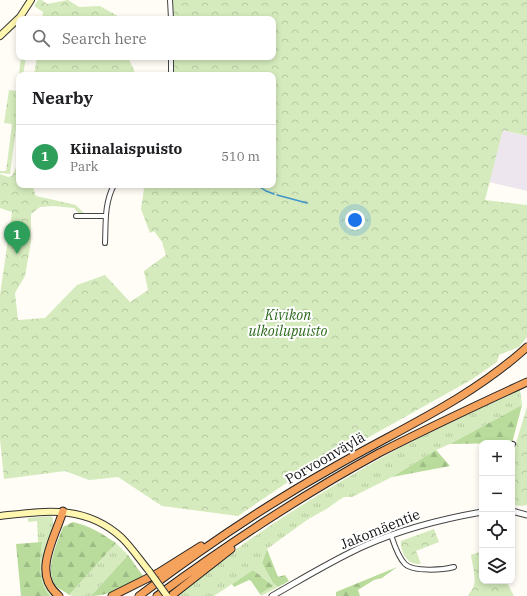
<!DOCTYPE html>
<meta charset="utf-8">
<style>
body{margin:0;font-family:"IBM Plex Serif",serif;background:#f2f2f2;color:#202124}
.controls{position:absolute;right:12px;bottom:12px;display:grid;overflow:hidden;border-radius:8px;box-shadow:0 2px 6px #0003}
.controls button{width:36px;height:36px;display:grid;place-items:center;padding:0;border:0;border-bottom:1px solid #e0e0e0;background:#fff;color:#202124;font:20px sans-serif}
.you{position:absolute;left:355px;top:220px;width:14px;height:14px;margin:-10px;border:3px solid #fff;border-radius:50%;background:#1a73e8;box-shadow:0 0 0 6px #1a73e833}
.badge{display:grid;place-items:center;width:26px;height:26px;border-radius:50%;background:#0f766e;color:#fff;font-size:13px;font-weight:700}
.pin{position:absolute;translate:-50% -33px;filter:drop-shadow(0 1px 2px #0008)}
.pin::after{content:'';position:absolute;top:21px;width:14px;height:12px;background:inherit;clip-path:polygon(0 0,100% 0,50% 100%)}
.list{margin:0;padding:0;list-style:none}
h2{display:flex;justify-content:space-between;align-items:center;height:52px;margin:0;padding:0 16px;font-size:17px}
h2 small{font-size:13px;font-weight:400;color:#757577}
.list li{display:grid;grid-template-columns:26px 1fr auto;gap:12px;align-items:center;box-sizing:border-box;height:64px;padding:0 16px;border-top:1px solid #e0e0e0}
.list b{display:block;font-size:15px;white-space:nowrap}
.list p{margin:0;font-size:13px;white-space:nowrap;color:#757577}
.list em{font-size:13px;font-style:normal;color:#757577}
.icon{flex:none;width:22px;height:22px;fill:none;stroke:currentColor;stroke-width:2;stroke-linecap:round;stroke-linejoin:round}
.map{position:relative;flex:none;width:527px;height:596px;overflow:hidden}
.search{position:absolute;background:#fff;box-shadow:0 2px 6px #0003;left:16px;top:16px;width:260px;height:44px;display:flex;align-items:center;gap:10px;box-sizing:border-box;padding:0 14px;border-radius:8px;color:#757577;font-size:15px}
.panel{position:absolute;background:#fff;box-shadow:0 2px 6px #0003;left:16px;top:72px;width:260px;height:116px;border-radius:8px}
.map>svg:first-child{display:block}
.industrial{fill:#eee6ef}
.grass{fill:url(#grass-tufts)}
.forest{fill:url(#forest-firs)}
.park{fill:url(#park-crowns)}
.lines{fill:none;stroke-linecap:round;stroke-linejoin:round}
.stream{stroke:#3f96cf;stroke-width:1.5}
.minor-casing{stroke:#444;stroke-width:6}
.tertiary-casing{stroke:#444;stroke-width:7}
.secondary-casing{stroke:#333;stroke-width:8}
.motorway-casing{stroke:#222;stroke-width:9}
.minor{stroke:#fff;stroke-width:4}
.tertiary{stroke:#fff;stroke-width:5}
.secondary{stroke:#fff6b0;stroke-width:6}
.motorway{stroke:#f5a25d;stroke-width:7}
.secondary-bridge-casing{stroke:#333;stroke-width:8;stroke-linecap:butt}
.secondary-bridge{stroke:#fff6b0;stroke-width:6}
.labels{text-anchor:middle;dominant-baseline:central;stroke-width:4;stroke-linejoin:round;paint-order:stroke}
.park-label{font-size:14px;font-style:italic;fill:#2f6b1f;stroke:#fff}
.street-label{font-size:14px;fill:#111;stroke:#fff}
</style>
<div class="map">
<svg width="527" height="596" viewBox="0 0 527 596">
<defs>
<pattern id="grass-tufts" width="24" height="20" patternUnits="userSpaceOnUse"><rect width="24" height="20" fill="#d5ebbd"/><path d="M3 7l-1-3M5 7V3M7 7l1-3M15 17l-1-3M17 17v-4M19 17l1-3" fill="none" stroke="#b6c8a1"/></pattern>
<pattern id="forest-firs" width="22" height="20" patternUnits="userSpaceOnUse"><rect width="22" height="20" fill="#b9dc9c"/><path d="M5 1l3.5 6h-7zM16 11l3.5 6h-7z" fill="#9ebc85"/></pattern>
<pattern id="park-crowns" width="20" height="18" patternUnits="userSpaceOnUse"><rect width="20" height="18" fill="#d5ebbd"/><path d="M2 6a3 3 0 1 1 6 0M12 15a3 3 0 1 1 6 0" fill="none" stroke="#b6c8a1"/></pattern>
</defs>
<rect width="100%" height="100%" fill="#fffdf5"/>
<path class="industrial" d="M503,130L527,136V191L489,182Z"/>
<path class="grass" d="M21,57H26L23,75H19V106L10,174L0,173V171H6L12,124L4,123L9,90L17,91Z
M520,390L522,405L450,444L436,450L392,477L352,497H344L339,500L328,508L307,520L267,549L262,563L273,583L278,587L261,596L260,594L272,585L253,570L214,596H175C242,541 316,494 392,452C433,429 477,410 520,390Z
M51,516L53,518V524L55,525L44,562L56,596H50C37,581 40,561 42,542H38L37,521L28,522V518Z
M116,543L128,555L91,596H73L69,595Z"/>
<path class="forest" d="M522,405L512,443L450,444Z
M436,450L450,466L392,477Z
M73,522C90,526 101,533 116,543L69,595C66,592 61,590 58,588C42,573 57,544 63,527Z
M42,542C40,561 37,581 50,596H21L16,544Z
M267,549L278,577L285,575L289,581L278,587L273,583L262,563Z
M128,555L143,576C127,585 110,596 91,596Z
M397,567L382,578L374,580L358,590L360,596H336V592Z
M253,570L273,586L260,594L251,581L249,580L234,587L232,584Z"/>
<path class="park" d="M38,0H42L47,4L68,0L79,7L100,6L123,19H42L43,12L34,6Z
M172,0H527V136L503,130L485,200L527,205V337L519,347L499,355L497,362L471,380L285,484L238,516L162,506L118,477L89,480L65,471L4,479L0,439V295L12,212L0,208V174L8,177L12,176L19,161V185H32L36,196L76,205L84,213H79L74,208L53,206L40,207L31,214V242L25,276L15,293L18,320L45,318L77,285L105,275L130,302L148,290L144,271L166,255L162,242L154,231L150,233L141,209L144,189L137,185H273V75H174V57H273V19H173Z
M37,57H128L136,75H34Z
M527,407V505L522,506L512,505V456Z
M434,529L439,542L416,551L421,564C418,564 413,564 411,562C404,559 400,547 401,541Z
M482,551V581H506L514,596H468C469,593 472,590 473,588C477,578 472,565 471,555Z"/>
<g class="lines">
<path class="stream" d="M257,185L266,191L274,194
M277,195L307,203"/>
<defs>
<path id="minor" d="M170,0L171,19
M171,75V57
M76,216H105
M105,243C106,223 104,204 114,185
M512,446L513,444
M391,535C394,544 398,557 405,564C413,572 443,570 454,567"/>
<path id="tertiary" d="M512,511L527,515
M272,596C302,579 333,560 364,546C402,529 442,519 482,512"/>
<path id="secondary" d="M0,36L20,17L31,0
M0,516C45,511 85,504 122,538C132,548 140,560 149,571"/>
<path id="motorway" d="M59,596C31,574 55,538 63,511
M112,596L158,573L201,546
M139,596C201,549 266,505 334,467C400,429 470,399 527,347
M157,596C228,544 302,495 379,453C428,428 477,405 527,382
M171,596L231,549"/>
</defs>
<use href="#minor" class="minor-casing"/>
<use href="#tertiary" class="tertiary-casing"/>
<use href="#secondary" class="secondary-casing"/>
<use href="#motorway" class="motorway-casing"/>
<use href="#minor" class="minor"/>
<use href="#tertiary" class="tertiary"/>
<use href="#secondary" class="secondary"/>
<use href="#motorway" class="motorway"/>
<defs>
<path id="secondary-bridge" d="M149,571L167,596"/>
</defs>
<use href="#secondary-bridge" class="secondary-bridge-casing"/>
<use href="#secondary-bridge" class="secondary-bridge"/>
</g>
<g class="labels">
<g class="park-label">
<text x="288" y="315">Kivikon<tspan x="288" dy="16">ulkoilupuisto</tspan></text>
</g>
<g class="street-label">
<text transform="translate(325 458) rotate(-30)">Porvoonväylä</text>
<text transform="translate(380 529) rotate(-22)">Jakomäentie</text>
</g>
</g>
</svg>
<div class="controls">
<button>+</button>
<button>−</button>
<button><svg class="icon" aria-label="locate" viewBox="0 0 24 24"><circle cx="12" cy="12" r="6"/><path d="M12 2v4M12 18v4M2 12h4M18 12h4"/></svg></button>
<button><svg class="icon" aria-label="layers" viewBox="0 0 24 24"><path d="M12 4l9 5-9 5-9-5zM3 14l9 5 9-5"/></svg></button>
</div>
<div class="you"></div>
<div class="pin badge" style="left:17px;top:254px;background:#2e9e5b">1</div>
<div class="search"><svg class="icon" aria-label="search" viewBox="0 0 24 24"><circle cx="10" cy="10" r="6"/><path d="M15 15l6 6"/></svg>Search here</div>
<section class="panel">
<h2>Nearby<small></small></h2>
<ul class="list">
<li><span class="badge" style="background:#2e9e5b">1</span><div><b>Kiinalaispuisto</b><p>Park</p></div><em>510 m</em></li>
</ul>
</section>
</div>
